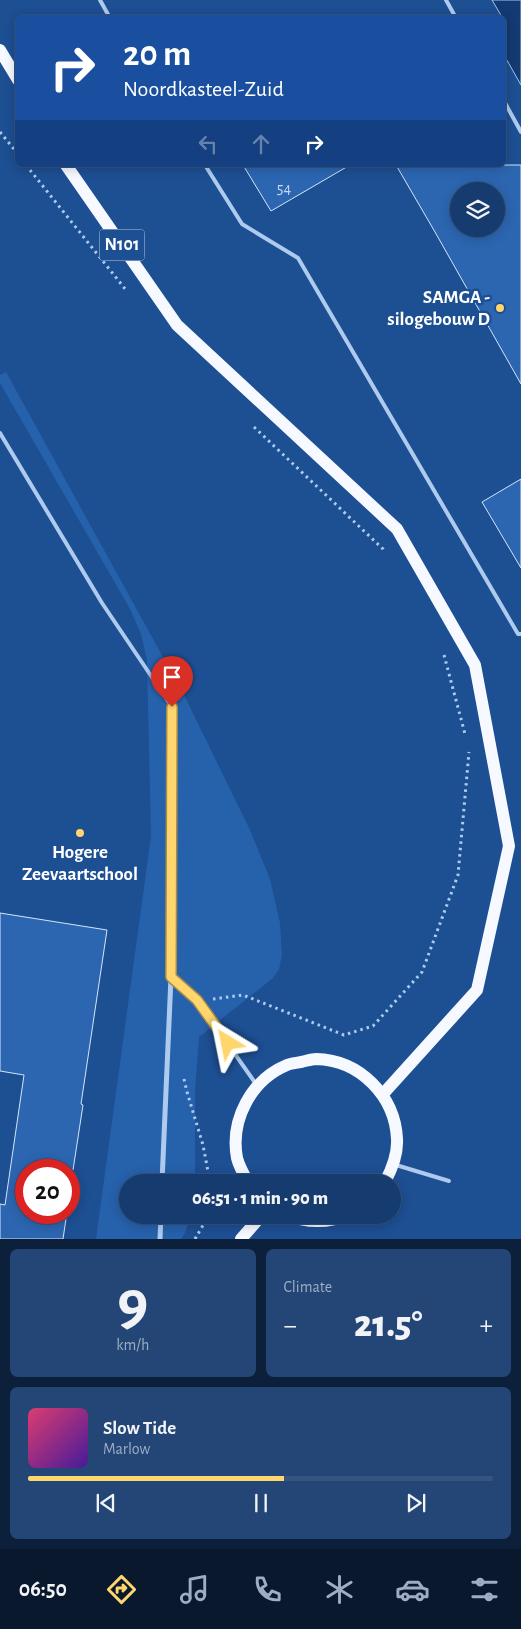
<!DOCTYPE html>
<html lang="en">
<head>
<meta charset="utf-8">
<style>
  body { margin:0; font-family:"Alegreya Sans",sans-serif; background:#234676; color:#f1f3f6; height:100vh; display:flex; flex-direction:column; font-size:19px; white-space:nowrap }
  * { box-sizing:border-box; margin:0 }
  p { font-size:16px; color:#9eadc2 }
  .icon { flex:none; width:28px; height:28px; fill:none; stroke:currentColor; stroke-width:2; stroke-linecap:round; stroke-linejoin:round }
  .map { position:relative; height:1239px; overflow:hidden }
  .details { display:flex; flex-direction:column; gap:10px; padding:10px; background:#0c203c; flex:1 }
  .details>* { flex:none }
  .guide { position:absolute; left:15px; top:15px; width:491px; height:152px; border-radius:8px; box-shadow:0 2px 12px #0003,0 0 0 1px #355581; background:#1a4fa0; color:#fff; overflow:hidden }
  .buttons { position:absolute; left:450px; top:182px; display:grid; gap:10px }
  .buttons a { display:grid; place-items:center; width:55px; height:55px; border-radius:50%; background:#163b6e; box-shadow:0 2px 12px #0003,0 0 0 1px #355581; font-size:25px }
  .speed { position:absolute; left:15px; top:1159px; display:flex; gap:10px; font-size:25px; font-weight:700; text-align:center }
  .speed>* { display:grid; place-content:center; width:65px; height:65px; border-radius:50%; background:#163b6e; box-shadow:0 2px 12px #0003,0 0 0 1px #355581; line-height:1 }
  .speed .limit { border:8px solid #d22; background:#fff; color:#111 }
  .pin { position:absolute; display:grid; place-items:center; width:42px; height:42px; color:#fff; margin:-51px -21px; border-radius:50% 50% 50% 0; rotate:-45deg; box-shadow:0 0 5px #0007 }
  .pin .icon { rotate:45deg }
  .me { position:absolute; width:55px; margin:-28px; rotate:325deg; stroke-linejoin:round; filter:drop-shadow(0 0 4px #0008) }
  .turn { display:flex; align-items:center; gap:18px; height:105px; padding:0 25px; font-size:22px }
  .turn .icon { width:65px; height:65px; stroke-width:2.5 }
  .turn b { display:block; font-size:35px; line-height:42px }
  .lanes { display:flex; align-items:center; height:48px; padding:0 25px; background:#0003; justify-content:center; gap:25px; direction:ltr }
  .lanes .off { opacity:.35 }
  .big { font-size:38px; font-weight:800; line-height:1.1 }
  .details .card { flex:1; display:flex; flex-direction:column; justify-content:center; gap:8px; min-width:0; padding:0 18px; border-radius:8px; background:#234676 }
  .details .dial { align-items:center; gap:0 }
  .dial b { font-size:65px; line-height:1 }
  .song { display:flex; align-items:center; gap:15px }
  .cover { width:60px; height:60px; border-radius:8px; background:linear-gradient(135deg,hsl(340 70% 55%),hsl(260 70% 35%)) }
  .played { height:5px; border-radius:2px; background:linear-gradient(90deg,#fed66d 55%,#355581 55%) }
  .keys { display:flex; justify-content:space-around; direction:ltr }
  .heat { display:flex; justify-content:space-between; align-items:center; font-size:28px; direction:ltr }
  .details .tiles { flex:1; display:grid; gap:10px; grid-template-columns:1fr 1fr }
  .card:last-child { grid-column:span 2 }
  .trip { position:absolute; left:119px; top:1174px; width:282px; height:50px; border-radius:25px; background:#163b6e; box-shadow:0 2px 12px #0003,0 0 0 1px #355581; font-weight:800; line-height:50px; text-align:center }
  .tabs { display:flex; height:80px; justify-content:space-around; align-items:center; background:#09182c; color:#9eadc2 }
  .tabs .icon { width:35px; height:35px }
  .tabs .active { color:#fed66d }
  .tabs b { font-size:22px; color:#f1f3f6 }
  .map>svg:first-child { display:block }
  .green { fill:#2661ac }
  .water { fill:#133a72; stroke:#a2c5f0 }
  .building { fill:#2c66b1; stroke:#d5e5fa; fill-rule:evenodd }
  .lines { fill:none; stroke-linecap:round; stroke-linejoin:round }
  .path { stroke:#aecbef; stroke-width:3; stroke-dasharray:2.5 4; stroke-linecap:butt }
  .service { stroke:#aecbef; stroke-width:4 }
  .minor { stroke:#aecbef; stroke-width:5 }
  .primary { stroke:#f6f9ff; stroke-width:12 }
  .route-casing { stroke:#a58b47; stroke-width:12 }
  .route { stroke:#fed66d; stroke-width:9 }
  .poi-dot { fill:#fed66d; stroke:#1d4f93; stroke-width:2 }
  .labels { text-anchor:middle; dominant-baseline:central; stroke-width:5; stroke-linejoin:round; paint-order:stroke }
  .number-label { font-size:16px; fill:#cad9ec }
  .shield { fill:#1d4f93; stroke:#bbcadf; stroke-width:1 }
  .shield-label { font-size:18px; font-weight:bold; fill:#fff }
  .poi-label { font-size:19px; font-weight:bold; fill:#fff; stroke:#1d4f93; text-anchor:end }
</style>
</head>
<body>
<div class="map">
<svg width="521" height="1239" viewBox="0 0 521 1239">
  <rect width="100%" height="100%" fill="#1d4f93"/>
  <path class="green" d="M 6,372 L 185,697 L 250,830 L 270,879 L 280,923 L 282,955 L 279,969 L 273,978 L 199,1037 L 195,1091 L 195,1182 L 128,1182 L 128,1215 L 191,1215 L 185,1233 L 181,1239 L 96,1239 L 151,836 L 147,660 L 141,634 L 130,609 L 0,383 L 0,375 Z"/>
  <path class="water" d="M 492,0 L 521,0 L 521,85 L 504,55 L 504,24 L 505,23 L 504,18 L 502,17 Z"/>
  <g class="building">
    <path d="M 243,165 L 350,165 L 271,211 Z"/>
    <path d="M 396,165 L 521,165 L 521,384 L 435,232 ZM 459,191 L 496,191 L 496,229 L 459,229 Z"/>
    <path d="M 521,479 L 521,568 L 482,502 Z"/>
    <path d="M 0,913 L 107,930 L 81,1104 L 83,1105 L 73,1170 L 26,1170 L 26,1212 L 67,1212 L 63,1239 L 0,1239 L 0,1204 L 5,1205 L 24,1075 L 0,1071 Z"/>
  </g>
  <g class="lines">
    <g class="path">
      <path d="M 0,132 L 18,154"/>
      <path d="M 26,165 L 126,290"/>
      <path d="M 254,427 L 383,549 L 385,553"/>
      <path d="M 444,655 L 465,734"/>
      <path d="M 213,999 L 243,995 L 344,1035 L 373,1026 L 422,972 L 458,875 L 469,752"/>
      <path d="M 184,1079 L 187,1092 L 203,1145 L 210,1182"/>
      <path d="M 195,1239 L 209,1215"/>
    </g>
    <g class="service">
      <path d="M 100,0 L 110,18"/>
      <path d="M 446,0 L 456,18"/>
      <path d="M 504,101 L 521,132"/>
      <path d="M 205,165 L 242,224 L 298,258 L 518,634 L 521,634"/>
      <path d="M 0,433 L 102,603 L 172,707"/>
      <path d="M 171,977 L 197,1000 L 256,1084"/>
      <path d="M 396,1165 L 449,1181"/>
    </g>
    <g class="minor">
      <path d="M 162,1182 L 171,977 L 172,707"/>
      <path d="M 160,1239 L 161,1215"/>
    </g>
    <g class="primary">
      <path d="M 0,50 L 18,80"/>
      <path d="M 66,165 L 177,325 L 397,529 L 475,665 L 509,846 L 477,990 L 383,1094"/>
      <path d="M 248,1182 C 244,1175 239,1166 237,1158 C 230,1120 251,1080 287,1065 C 291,1063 297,1063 301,1062 C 306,1061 312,1059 316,1059 C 360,1060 395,1096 397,1139 C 398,1155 392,1169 385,1182"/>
      <path d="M 288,1215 C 305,1223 330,1223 347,1215"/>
      <path d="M 241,1239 L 262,1215"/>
    </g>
  </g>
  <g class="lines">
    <g class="route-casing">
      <path id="route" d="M 172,707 L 171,977 L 197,1000 L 228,1043"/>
    </g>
    <use href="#route" class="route"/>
  </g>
  <g class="poi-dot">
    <circle cx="500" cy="308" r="5"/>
    <circle cx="80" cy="833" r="5"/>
  </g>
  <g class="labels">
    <g class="number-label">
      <text x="284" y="188">54</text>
    </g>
    <rect class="shield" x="99.5" y="229.5" width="45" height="31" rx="4"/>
    <g class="shield-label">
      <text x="122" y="245">N101</text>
    </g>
    <g class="poi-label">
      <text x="490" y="297">SAMGA -<tspan x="490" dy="22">silogebouw D</tspan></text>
      <text x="80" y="852" text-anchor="middle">Hogere<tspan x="80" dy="22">Zeevaartschool</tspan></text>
    </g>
  </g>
</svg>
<div class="buttons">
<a><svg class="icon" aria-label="layers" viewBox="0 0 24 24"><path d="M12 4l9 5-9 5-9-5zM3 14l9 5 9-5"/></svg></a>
</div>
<div class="speed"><div class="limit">20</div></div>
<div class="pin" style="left:172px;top:707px;background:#d93025"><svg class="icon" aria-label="arrive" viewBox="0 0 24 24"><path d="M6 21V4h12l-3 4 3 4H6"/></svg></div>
<svg class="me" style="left:228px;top:1043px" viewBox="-20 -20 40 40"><path d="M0-17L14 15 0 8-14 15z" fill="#fed66d" stroke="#fff" stroke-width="4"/></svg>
<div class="trip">06:51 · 1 min · 90 m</div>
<div class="guide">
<div class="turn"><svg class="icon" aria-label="right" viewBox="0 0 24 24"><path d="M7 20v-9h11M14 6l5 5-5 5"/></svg><div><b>20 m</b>Noordkasteel-Zuid</div></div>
<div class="lanes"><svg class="icon off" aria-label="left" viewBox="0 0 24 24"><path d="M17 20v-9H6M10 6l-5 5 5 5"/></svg><svg class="icon off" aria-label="ahead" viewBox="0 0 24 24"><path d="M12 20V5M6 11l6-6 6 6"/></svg><svg class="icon" aria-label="right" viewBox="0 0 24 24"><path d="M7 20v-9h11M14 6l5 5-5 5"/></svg></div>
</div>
</div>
<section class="details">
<div class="tiles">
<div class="card dial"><b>9</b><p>km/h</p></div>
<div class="card"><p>Climate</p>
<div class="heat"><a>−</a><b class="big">21.5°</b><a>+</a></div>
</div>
<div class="card">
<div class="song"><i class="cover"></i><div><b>Slow Tide</b><p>Marlow</p></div></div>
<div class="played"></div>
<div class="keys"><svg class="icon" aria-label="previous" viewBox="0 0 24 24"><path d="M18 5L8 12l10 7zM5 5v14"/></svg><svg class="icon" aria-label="pause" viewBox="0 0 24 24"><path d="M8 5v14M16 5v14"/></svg><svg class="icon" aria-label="next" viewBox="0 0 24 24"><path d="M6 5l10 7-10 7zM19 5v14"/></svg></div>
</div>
</div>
</section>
<nav class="tabs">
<b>06:50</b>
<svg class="icon active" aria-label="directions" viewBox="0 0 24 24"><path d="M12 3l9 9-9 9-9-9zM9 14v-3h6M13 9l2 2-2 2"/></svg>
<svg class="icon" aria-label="music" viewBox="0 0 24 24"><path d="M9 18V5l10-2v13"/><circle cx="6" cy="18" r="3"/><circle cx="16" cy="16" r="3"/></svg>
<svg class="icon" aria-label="phone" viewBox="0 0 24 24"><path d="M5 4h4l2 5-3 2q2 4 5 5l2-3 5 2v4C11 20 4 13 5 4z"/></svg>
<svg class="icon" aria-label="climate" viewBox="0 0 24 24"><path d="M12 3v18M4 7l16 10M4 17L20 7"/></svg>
<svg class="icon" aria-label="car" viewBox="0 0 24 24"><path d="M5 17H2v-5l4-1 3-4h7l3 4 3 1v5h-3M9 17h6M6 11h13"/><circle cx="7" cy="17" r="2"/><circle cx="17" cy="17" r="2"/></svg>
<svg class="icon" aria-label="filters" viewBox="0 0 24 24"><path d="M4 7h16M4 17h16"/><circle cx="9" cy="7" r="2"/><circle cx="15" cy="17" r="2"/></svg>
</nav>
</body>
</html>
